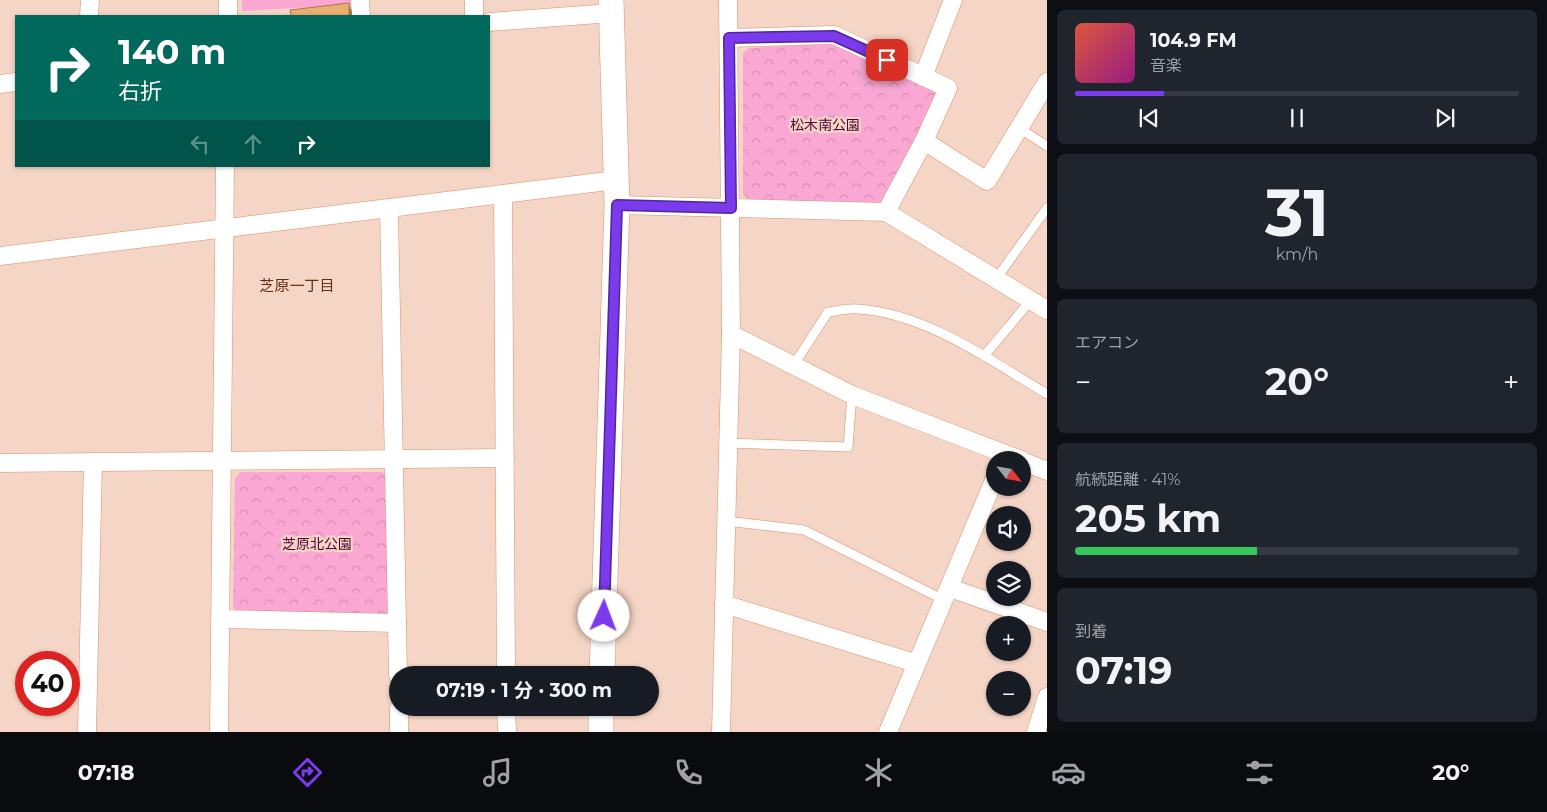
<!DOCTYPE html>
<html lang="ja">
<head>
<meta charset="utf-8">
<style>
  body { margin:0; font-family:Montserrat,"Noto Sans JP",sans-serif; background:#20242c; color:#f1f3f6; height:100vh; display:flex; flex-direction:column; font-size:19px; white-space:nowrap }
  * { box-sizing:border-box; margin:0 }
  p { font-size:16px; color:#9ea1a6 }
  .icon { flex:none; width:28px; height:28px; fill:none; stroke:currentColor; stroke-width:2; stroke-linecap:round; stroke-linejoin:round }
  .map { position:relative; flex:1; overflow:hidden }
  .side { display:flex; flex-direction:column; gap:10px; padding:10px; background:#0d0f14; width:500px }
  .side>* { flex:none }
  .hud { position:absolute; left:15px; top:15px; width:475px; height:152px; border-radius:0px; box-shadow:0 1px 4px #0004; background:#00695c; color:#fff; overflow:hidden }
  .needle { width:32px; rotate:121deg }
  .tools { position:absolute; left:986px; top:451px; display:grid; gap:10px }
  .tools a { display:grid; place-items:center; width:45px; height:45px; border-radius:50%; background:#171b24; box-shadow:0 1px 4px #0004; font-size:25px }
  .speed { position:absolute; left:15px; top:651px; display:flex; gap:10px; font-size:25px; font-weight:700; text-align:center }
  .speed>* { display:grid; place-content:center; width:65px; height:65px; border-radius:50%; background:#171b24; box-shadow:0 1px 4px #0004; line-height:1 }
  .speed .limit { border:8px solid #d22; background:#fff; color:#111 }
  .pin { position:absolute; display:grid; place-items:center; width:42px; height:42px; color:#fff; margin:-21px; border-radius:10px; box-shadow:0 2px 8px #0006 }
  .me { position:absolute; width:55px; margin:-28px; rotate:2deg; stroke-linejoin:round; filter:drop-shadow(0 0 4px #0008) }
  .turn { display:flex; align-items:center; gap:18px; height:105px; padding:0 20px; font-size:22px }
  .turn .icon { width:65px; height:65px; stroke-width:2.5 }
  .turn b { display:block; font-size:35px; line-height:42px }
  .lanes { display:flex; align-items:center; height:48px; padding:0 20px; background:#0003; justify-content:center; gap:25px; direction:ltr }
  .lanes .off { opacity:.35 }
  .big { font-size:38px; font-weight:700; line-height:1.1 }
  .side .card { flex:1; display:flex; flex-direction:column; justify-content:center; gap:8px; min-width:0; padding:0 18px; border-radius:8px; background:#20242c }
  .side .dial { align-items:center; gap:0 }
  .dial b { font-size:65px; line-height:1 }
  .song { display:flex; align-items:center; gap:15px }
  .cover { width:60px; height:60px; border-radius:8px; background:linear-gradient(135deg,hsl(10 70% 55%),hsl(310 70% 35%)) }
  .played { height:5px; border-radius:2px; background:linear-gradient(90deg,#7c3aed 20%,#363941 20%) }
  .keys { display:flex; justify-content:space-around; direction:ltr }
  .heat { display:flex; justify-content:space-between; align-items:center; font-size:28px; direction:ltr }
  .charge { height:8px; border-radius:4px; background:linear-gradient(90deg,#34c759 41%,#363941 0) }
  .trip { position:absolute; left:389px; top:666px; width:270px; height:50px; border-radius:25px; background:#171b24; box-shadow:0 1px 4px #0004; font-weight:700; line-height:50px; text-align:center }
  .menu { display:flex; height:80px; justify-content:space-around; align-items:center; background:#090b0e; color:#9ea1a6 }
  .menu .icon { width:35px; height:35px }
  .menu .on { color:#7c3aed }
  .menu b { font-size:22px; color:#f1f3f6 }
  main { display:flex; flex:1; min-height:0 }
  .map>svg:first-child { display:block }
  .green { fill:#faa7d3 }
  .park { fill:url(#park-crowns) }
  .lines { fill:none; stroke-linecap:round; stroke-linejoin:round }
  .lane-casing { stroke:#db906b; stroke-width:10 }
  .street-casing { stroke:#db906b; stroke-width:19 }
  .secondary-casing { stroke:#db906b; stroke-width:26 }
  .lane { stroke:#fff; stroke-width:9 }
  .street { stroke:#fff; stroke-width:18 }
  .secondary { stroke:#fff; stroke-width:25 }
  .shaded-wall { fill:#a47a4e }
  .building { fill:#eaaf70; stroke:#a47a4e }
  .route-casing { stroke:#51269a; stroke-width:12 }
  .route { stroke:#7c3aed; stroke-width:9 }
  .labels { text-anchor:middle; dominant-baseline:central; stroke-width:4.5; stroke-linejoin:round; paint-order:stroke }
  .park-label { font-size:14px; fill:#500236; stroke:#f5d5c5 }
  .neighbourhood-label { font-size:15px; fill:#622e12; stroke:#f5d5c5 }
</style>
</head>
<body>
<main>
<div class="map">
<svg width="1047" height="732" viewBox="0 0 1047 732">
  <defs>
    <pattern id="park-crowns" width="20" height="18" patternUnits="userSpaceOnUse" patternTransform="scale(1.25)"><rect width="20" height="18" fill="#faa7d3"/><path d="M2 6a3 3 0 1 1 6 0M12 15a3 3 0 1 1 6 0" fill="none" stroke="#d68fb3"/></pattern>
  </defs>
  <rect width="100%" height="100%" fill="#f5d5c5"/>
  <path class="green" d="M 242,0 L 351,0 L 351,5 L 242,11 Z"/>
  <g class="park">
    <path d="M 838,43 L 933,88 L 939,98 L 886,202 L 879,205 L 752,203 L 743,194 L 743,53 L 749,48 Z"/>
    <path d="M 240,472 L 382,472 L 390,478 L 388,612 L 381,617 L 238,613 L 233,607 L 235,479 Z"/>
  </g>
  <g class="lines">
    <g class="lane-casing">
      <g id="lane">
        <path d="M 1019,128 L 1047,146"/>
        <path d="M 996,279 L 1047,208"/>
        <path d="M 984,356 L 1031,300"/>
        <path d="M 793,366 L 828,312 C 837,311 848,308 858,309 C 925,313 990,360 1047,394"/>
        <path d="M 728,443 L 848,447 L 852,395"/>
        <path d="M 726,521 L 804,530 L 944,600"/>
      </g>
    </g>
    <g class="street-casing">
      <g id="street">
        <path d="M 360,0 L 361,16"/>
        <path d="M 474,0 L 474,16"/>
        <path d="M 89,16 L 90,0"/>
        <path d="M 228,16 L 228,0"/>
        <path d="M 489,22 L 612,13"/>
        <path d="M 729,38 L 834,35 L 948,88 L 924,141 L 886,212"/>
        <path d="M 923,77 L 953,0"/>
        <path d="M 0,84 L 16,82"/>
        <path d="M 924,141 L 987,181 L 1047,82"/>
        <path d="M 503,194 L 506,675"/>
        <path d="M 617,205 L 886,212 L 1047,310"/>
        <path d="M 389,208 L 398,675"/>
        <path d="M 0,256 L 616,180"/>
        <path d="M 731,334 L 852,395 L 1021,460"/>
        <path d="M 1022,461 L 1047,471"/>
        <path d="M 0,463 L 505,458"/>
        <path d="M 950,588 L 1047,622"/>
        <path d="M 724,604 L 915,663"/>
        <path d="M 221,619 L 397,623"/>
        <path d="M 399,708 L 399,732"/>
        <path d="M 506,708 L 507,732"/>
        <path d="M 87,732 L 93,462"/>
        <path d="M 219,732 L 225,166"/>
        <path d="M 721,732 L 731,334 L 728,0"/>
        <path d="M 888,732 L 995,478"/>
        <path d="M 1036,732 L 1047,697"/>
      </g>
    </g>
    <g class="secondary-casing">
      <g id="secondary">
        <path d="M 602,675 L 617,205 L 611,0"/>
        <path d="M 601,732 L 601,708"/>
      </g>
    </g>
    <use href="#lane" class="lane"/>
    <use href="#street" class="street"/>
    <use href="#secondary" class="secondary"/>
  </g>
  <path class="shaded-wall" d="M 349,3 L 352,12 L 352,16 L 348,16 Z"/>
  <path class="building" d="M 349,3 L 349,14 L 348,16 L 291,16 L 290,10 Z"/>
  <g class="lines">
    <g class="route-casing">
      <path id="route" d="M 604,616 L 617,205 L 731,208 L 729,38 L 834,36 L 887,60"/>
    </g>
    <use href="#route" class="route"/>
  </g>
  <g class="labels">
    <g class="park-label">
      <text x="825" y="125">松木南公園</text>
      <text x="317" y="544">芝原北公園</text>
    </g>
    <g class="neighbourhood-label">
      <text x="297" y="285">芝原一丁目</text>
    </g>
  </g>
</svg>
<div class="tools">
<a><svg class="needle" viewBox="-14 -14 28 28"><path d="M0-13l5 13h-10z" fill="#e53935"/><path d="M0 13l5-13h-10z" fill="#9ea1a6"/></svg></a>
<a><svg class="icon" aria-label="sound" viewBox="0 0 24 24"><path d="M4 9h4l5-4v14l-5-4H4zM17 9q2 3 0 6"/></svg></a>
<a><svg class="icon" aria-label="layers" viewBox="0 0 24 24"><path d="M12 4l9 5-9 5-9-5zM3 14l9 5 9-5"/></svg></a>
<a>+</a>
<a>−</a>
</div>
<div class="speed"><div class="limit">40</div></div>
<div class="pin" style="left:887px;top:60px;background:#d93025"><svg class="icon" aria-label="arrive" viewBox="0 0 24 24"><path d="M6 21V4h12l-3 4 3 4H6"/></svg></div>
<svg class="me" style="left:604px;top:616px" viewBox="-20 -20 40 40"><circle r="19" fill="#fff"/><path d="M0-13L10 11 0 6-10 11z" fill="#7c3aed"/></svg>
<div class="trip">07:19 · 1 分 · 300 m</div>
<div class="hud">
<div class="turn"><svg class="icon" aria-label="right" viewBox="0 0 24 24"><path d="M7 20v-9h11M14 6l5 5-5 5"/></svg><div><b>140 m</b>右折</div></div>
<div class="lanes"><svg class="icon off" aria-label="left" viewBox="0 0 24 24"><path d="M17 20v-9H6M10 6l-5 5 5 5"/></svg><svg class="icon off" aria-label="ahead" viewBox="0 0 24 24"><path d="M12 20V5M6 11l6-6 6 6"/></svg><svg class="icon" aria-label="right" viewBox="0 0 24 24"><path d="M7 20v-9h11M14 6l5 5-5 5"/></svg></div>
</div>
</div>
<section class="side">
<div class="card">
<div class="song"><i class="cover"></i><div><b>104.9 FM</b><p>音楽</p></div></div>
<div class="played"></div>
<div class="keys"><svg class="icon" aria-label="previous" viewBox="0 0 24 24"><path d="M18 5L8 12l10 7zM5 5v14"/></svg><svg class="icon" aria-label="pause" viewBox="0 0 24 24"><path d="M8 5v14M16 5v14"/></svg><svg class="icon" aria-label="next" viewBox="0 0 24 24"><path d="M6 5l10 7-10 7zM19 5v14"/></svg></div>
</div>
<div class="card dial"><b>31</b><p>km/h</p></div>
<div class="card"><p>エアコン</p>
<div class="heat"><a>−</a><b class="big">20°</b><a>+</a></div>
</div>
<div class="card"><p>航続距離 · 41%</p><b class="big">205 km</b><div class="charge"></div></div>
<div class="card"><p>到着</p><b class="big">07:19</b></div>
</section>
</main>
<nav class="menu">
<b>07:18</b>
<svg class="icon on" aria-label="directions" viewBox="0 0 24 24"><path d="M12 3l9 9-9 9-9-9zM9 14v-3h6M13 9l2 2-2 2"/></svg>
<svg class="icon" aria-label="music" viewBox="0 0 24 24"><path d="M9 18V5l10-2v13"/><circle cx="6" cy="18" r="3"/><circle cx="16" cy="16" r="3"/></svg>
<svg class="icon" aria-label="phone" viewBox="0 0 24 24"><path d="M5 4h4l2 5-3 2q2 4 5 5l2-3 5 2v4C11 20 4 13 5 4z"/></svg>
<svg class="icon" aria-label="climate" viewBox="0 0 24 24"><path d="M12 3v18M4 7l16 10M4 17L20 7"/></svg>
<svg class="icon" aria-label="car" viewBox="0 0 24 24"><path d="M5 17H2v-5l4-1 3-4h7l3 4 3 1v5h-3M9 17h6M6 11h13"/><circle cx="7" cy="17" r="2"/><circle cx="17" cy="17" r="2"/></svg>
<svg class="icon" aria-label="filters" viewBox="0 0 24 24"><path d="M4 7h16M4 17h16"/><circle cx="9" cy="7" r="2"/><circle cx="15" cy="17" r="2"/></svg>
<b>20°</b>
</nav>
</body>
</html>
